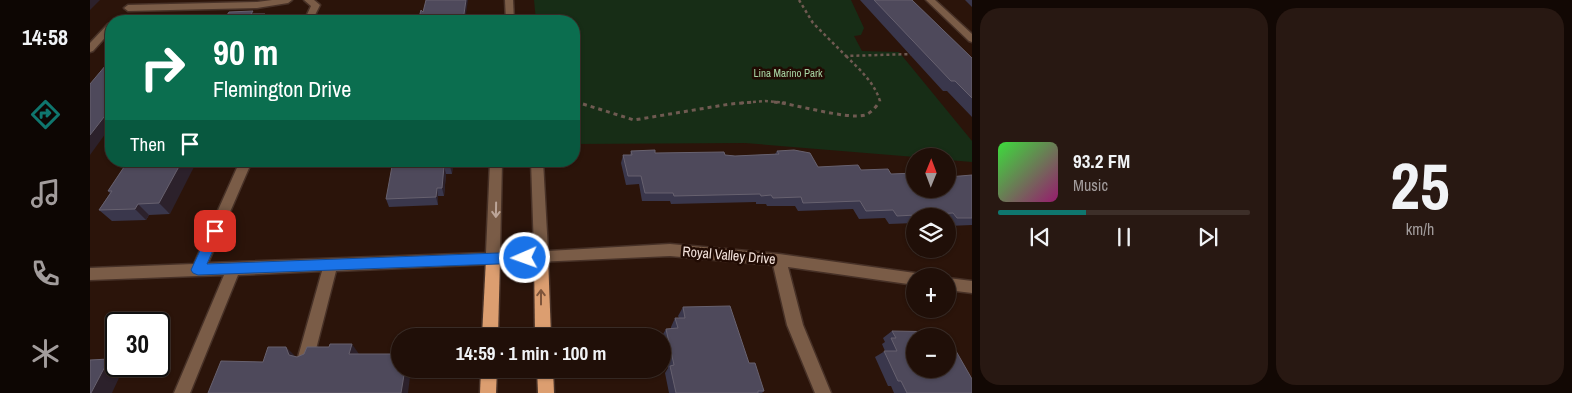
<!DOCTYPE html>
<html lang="en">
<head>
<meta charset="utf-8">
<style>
  body { margin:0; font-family:"Archivo Narrow",sans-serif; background:#281812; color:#f1f3f6; height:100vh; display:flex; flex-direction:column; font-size:19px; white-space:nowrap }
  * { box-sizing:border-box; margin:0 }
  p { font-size:16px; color:#a29c9c }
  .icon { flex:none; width:28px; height:28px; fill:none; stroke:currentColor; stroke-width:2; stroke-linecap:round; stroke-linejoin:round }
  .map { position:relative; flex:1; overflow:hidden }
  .sheet { display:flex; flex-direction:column; gap:8px; padding:8px; background:#120804; width:600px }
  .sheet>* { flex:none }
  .hud { position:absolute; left:15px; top:15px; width:475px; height:152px; border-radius:20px; box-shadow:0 1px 4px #0004,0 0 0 1px #3d2f29; background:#0b6e4f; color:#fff; overflow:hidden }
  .needle { width:32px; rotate:1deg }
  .tools { position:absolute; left:816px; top:148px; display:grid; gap:10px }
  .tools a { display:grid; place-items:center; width:50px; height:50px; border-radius:50%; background:#200f08; box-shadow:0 1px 4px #0004,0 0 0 1px #3d2f29; font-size:25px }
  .speed { position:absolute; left:15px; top:312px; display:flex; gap:10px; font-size:25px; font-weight:700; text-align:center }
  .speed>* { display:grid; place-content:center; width:65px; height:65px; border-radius:50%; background:#200f08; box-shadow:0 1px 4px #0004,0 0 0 1px #3d2f29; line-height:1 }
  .speed .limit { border:2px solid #111; border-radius:8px; background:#fff; color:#111 }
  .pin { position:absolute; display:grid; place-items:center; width:42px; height:42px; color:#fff; margin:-21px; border-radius:10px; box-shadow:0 2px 8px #0006 }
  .me { position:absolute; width:55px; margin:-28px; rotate:268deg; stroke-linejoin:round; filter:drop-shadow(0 0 4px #0008) }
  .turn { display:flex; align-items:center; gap:18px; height:105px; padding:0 25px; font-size:22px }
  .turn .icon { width:65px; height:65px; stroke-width:2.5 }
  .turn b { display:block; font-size:35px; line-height:42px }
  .then { display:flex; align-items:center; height:48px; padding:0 25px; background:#0003; gap:10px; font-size:19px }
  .sheet .tile { flex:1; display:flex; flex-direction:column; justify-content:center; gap:8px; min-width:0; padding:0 18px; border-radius:20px; background:#281812 }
  .sheet .dial { align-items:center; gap:0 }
  .dial b { font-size:65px; line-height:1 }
  .song { display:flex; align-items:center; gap:15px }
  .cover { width:60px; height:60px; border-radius:8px; background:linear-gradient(135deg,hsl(120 70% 55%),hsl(320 70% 35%)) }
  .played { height:5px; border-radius:2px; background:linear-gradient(90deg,#0f766e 35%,#3d2f29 35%) }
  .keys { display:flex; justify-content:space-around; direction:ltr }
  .sheet .tiles { flex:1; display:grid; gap:8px; grid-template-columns:repeat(2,1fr) }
  .trip { position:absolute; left:301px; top:328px; width:280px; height:50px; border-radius:25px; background:#200f08; box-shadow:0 1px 4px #0004,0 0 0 1px #3d2f29; font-weight:800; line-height:50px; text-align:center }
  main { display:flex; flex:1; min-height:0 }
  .menu { display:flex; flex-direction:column; width:90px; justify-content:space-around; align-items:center; background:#0d0603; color:#a29c9c }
  .menu .icon { width:35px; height:35px }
  .menu .current { color:#0f766e }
  .menu b { font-size:22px; color:#f1f3f6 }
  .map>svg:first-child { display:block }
  .green { fill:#172d16 }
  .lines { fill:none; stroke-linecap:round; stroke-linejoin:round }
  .minor-casing { stroke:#473127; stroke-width:3 }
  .major-casing { stroke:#473127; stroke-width:3 }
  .path-far1 { stroke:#6f5a51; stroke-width:2.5; stroke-dasharray:3 3; stroke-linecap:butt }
  .path { stroke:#6f5a51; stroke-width:3; stroke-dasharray:4 4; stroke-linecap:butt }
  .minor { fill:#7a5c47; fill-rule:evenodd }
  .major { fill:#dc9e70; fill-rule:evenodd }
  .wall { fill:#3a374c }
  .shaded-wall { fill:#2c212b }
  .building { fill:#4e495b; stroke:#67616f }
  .oneway { stroke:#bca598 }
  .oneway2 { stroke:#7e543a }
  .route { fill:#1a73e8; stroke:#114b97 }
  .labels { text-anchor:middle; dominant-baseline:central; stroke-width:5; stroke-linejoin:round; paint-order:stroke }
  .far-park-label { font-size:11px; fill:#a7d4a3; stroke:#210b03 }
  .street-label { font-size:14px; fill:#f2e1da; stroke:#210b03 }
</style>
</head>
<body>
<main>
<nav class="menu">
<b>14:58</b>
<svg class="icon current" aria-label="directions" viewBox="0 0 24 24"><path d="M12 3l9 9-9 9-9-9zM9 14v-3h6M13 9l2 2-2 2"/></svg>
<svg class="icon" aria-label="music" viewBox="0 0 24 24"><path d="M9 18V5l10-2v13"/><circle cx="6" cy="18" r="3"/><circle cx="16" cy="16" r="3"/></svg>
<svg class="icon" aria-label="phone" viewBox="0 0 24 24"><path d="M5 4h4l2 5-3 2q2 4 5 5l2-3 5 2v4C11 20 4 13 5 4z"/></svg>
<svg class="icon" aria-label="climate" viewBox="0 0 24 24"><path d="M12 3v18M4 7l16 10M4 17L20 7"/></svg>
</nav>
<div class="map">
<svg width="882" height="393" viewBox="0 0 882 393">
  <rect width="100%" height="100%" fill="#2b140a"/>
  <path class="green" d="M 444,0 L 761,0 L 774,28 L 771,35 L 764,36 L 772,51 L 809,52 L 882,141 L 882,162 L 858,160 L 858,156 L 825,157 L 655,143 L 484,144 L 484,21 L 446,21 Z"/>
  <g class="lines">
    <g class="minor-casing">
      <g id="minor">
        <path d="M 182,0 L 202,0 L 198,3 L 167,8 L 38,11 L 34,8 L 38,5 L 167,2 Z"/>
        <path d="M 214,0 L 224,0 L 230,5 L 222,21 L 214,21 L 221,6 Z"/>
        <path d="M 415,0 L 423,0 L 424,21 L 416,21 Z"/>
        <path d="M 836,0 L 845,0 L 882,34 L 882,42 L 879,41 Z"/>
        <path d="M 21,23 L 21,31 L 3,51 L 0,52 L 0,43 L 18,24 Z"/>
        <path d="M 150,161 L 162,161 L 118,263 L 396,253 L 400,161 L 412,161 L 410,253 L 444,251 L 441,161 L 453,161 L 458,251 L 580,244 L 689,254 L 825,273 L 831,276 L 825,276 L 825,285 L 698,267 L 713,325 L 741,393 L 725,393 L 697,325 L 683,265 L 580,256 L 246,271 L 224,357 L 222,363 L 216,365 L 210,363 L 208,357 L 232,271 L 148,275 L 100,393 L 84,393 L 134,275 L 0,280 L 0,268 L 104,264 Z"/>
        <path d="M 858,278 L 882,281 L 882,293 L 858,290 Z"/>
      </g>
    </g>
    <g class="major-casing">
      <g id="major">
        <path d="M 451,251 L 456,253 L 458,257 L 461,336 L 445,336 L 444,257 L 446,253 Z"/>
        <path d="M 403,253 L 408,255 L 410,259 L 408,336 L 392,336 L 396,259 L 398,255 Z"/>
        <path d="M 391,369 L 407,369 L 406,393 L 390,393 Z"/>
        <path d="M 447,369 L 463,369 L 464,393 L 448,393 Z"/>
      </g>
    </g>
    <g class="path-far1">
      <path d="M 709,0 L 723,23 L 756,56 L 822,54"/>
      <path d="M 756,56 C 770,70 784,82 790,101 L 789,103"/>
      <path d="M 651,103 L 675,101 L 698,103"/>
    </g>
    <g class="path">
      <path d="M 684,102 C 705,104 758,120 775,115 C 781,113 786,107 789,102"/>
      <path d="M 493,104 L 544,120 L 640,104 L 665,102"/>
    </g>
    <use href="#minor" class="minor"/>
    <use href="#major" class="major"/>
  </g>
  <g class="wall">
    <path d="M 770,0 L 822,0 L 882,58 L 882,117 L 857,91 L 853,91 Z"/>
    <path d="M 875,0 L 882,0 L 882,7 Z"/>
    <path d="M 541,151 L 565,153 L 635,155 L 645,156 L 685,154 L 687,151 L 728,167 L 801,174 L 825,189 L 882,175 L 882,225 L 858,226 L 858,216 L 825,216 L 825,223 L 799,224 L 795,218 L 769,219 L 763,209 L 708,211 L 705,206 L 677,206 L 676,204 L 666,204 L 666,202 L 581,204 L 580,201 L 552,201 L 549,184 L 536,185 L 531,163 L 533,155 L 540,155 Z"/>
    <path d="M 38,161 L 80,214 L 59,215 L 56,220 L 22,221 L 9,210 L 20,193 L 18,191 Z"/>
    <path d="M 363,161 L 362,174 L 356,174 L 354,196 L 348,196 L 348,205 L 299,207 L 296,199 Z"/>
    <path d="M 593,307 L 659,363 L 674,391 L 672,393 L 579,393 L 575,373 L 578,368 L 572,336 L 576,329 L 581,329 L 581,327 L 585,318 L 589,318 L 588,316 Z"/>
    <path d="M 802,331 L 882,393 L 804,393 L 801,386 L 798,386 L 785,357 L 795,351 L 792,344 L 795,342 L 793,338 Z"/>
  </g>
  <g class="shaded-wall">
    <path d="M 0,0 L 10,0 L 0,10 Z"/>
    <path d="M 376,0 L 378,0 L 375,21 L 373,21 Z"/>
    <path d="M 175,14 L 179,21 L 171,21 Z"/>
    <path d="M 92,16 L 95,21 L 88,21 Z"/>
    <path d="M 21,108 L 21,126 L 0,155 L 0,135 Z"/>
    <path d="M 92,161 L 107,161 L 80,214 L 69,203 Z"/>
    <path d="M 361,161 L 363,161 L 362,174 L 360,166 Z"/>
    <path d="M 354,166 L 356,174 L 354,196 L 352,188 Z"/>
    <path d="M 347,188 L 348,196 L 348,205 L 346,197 Z"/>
    <path d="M 48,204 L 59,215 L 56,220 L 45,209 Z"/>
    <path d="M 262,344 L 269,354 L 259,354 Z"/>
    <path d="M 196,347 L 206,357 L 199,355 Z"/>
    <path d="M 19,359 L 26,363 L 26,366 L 32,366 L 34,367 L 22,393 L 1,393 Z"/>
    <path d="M 315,369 L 321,369 L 318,393 L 311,393 Z"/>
  </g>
  <g class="building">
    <path d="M 336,0 L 376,0 L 373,21 L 328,21 L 331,10 L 333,12 Z"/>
    <path d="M 784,0 L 822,0 L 882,58 L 882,98 L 865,81 L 861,81 Z"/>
    <path d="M 163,11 L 161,14 L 175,14 L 171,21 L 133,21 L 139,12 Z"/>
    <path d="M 67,16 L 92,16 L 88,21 L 53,21 L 63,21 Z"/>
    <path d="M 21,59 L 21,108 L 0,135 L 0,84 Z"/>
    <path d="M 565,150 L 565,153 L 634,152 L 635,155 L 645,156 L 689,154 L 687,151 L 704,150 L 720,153 L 728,167 L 768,165 L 771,170 L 798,169 L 801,174 L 825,173 L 825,189 L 858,189 L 858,177 L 882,175 L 882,218 L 867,218 L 863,213 L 807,216 L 803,210 L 776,211 L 770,201 L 713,203 L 711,197 L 683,198 L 681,195 L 671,196 L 670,194 L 584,196 L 583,193 L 555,193 L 551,176 L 538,176 L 533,155 L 542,155 L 541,151 Z"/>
    <path d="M 38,161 L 92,161 L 69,203 L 48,204 L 45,209 L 9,210 L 22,191 L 18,191 Z"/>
    <path d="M 303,161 L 361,161 L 360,166 L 354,166 L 352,188 L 347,188 L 346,197 L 296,199 Z"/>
    <path d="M 640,306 L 659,363 L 665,363 L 674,391 L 668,391 L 668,393 L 586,393 L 580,366 L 584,365 L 576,329 L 588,328 L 585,318 L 595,318 L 593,307 Z"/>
    <path d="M 802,331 L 855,332 L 857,336 L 825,336 L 825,369 L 858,369 L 858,337 L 882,379 L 882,393 L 817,393 L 811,381 L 808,381 L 794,351 L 807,351 L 801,338 L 806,338 Z"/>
    <path d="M 240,344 L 262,344 L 259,354 L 310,354 L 310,369 L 315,369 L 311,393 L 118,393 L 131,361 L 173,362 L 178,347 L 196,347 L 199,355 L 207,357 L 214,354 L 217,347 L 239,347 Z"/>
    <path d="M 19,359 L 1,393 L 0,393 L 0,360 Z"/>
  </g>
  <defs><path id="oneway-shaft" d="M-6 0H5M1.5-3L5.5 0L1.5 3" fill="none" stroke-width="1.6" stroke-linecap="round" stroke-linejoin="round" transform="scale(1.25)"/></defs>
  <use class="oneway" href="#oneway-shaft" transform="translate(406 210) rotate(91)"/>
  <use class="oneway2" href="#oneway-shaft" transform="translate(451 297) rotate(-90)"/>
  <path class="route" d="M 125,226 L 130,227 L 131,231 L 117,264 L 435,252 L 440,254 L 442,258 L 440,261 L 435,263 L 108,275 L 103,273 L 101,270 L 119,231 L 121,227 Z"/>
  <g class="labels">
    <g class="far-park-label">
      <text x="698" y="73">Lina Marino Park</text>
    </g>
    <g class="street-label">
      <text transform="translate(639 255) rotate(5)">Royal Valley Drive</text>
    </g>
  </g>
</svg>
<div class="tools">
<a><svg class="needle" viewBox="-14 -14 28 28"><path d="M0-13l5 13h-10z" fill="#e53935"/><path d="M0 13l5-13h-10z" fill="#a29c9c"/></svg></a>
<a><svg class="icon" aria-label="layers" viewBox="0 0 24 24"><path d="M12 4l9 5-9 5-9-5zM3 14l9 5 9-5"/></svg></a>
<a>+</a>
<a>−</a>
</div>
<div class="speed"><div class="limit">30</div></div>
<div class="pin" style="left:125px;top:231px;background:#d93025"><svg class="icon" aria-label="arrive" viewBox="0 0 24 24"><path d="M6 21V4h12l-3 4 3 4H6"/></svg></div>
<svg class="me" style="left:435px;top:258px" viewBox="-20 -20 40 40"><circle r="17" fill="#1a73e8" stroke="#fff" stroke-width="3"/><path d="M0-11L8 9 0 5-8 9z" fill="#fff"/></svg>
<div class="trip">14:59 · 1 min · 100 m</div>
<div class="hud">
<div class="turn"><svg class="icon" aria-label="right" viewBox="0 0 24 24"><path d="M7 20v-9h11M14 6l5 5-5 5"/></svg><div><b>90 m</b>Flemington Drive</div></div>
<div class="then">Then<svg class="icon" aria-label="arrive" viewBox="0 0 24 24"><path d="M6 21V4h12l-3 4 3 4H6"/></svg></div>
</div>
</div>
<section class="sheet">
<div class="tiles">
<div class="tile">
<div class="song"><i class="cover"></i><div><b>93.2 FM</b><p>Music</p></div></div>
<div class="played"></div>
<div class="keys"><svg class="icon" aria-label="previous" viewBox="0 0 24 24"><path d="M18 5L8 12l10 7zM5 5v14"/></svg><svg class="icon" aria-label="pause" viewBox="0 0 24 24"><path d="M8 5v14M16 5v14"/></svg><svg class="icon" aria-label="next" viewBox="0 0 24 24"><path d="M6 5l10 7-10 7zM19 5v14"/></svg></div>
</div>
<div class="tile dial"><b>25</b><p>km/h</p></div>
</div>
</section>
</main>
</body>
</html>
